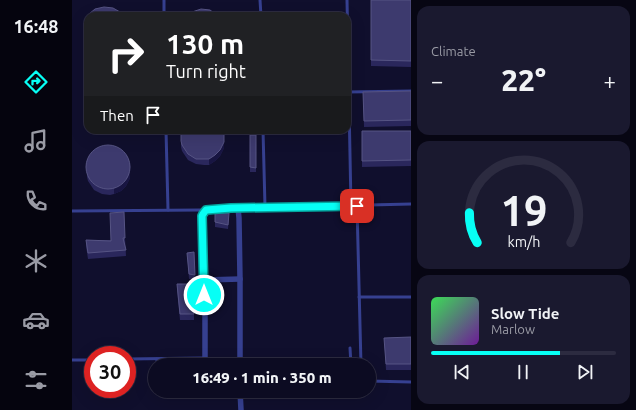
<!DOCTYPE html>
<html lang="en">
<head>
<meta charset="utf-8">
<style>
  body { margin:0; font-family:Ubuntu,sans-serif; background:#1a192f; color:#f1f3f6; height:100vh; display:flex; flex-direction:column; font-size:15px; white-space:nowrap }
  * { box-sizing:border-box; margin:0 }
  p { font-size:13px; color:#9a9ba5 }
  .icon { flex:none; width:22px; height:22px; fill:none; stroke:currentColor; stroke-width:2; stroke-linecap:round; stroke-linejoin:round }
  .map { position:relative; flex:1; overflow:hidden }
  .panel { display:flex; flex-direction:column; gap:6px; padding:6px; background:#070613; width:225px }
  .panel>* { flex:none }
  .banner { position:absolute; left:12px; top:12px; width:267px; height:122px; border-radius:12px; box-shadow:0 4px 16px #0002,0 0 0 1px #2c2b40; background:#202124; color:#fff; overflow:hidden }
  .speed { position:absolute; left:12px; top:346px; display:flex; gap:8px; font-size:20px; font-weight:700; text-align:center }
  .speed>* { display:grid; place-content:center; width:52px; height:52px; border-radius:50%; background:#0c0b22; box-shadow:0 4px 16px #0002,0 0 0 1px #2c2b40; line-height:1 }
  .speed .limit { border:6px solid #d22; background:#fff; color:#111 }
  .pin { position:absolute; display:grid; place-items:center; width:34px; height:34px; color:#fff; margin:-17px; border-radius:8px; box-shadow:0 2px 6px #0006 }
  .me { position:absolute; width:44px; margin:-22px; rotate:0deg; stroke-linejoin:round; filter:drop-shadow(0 0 3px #0008) }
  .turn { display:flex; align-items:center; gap:14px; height:84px; padding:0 16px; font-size:18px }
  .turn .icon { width:52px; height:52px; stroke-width:2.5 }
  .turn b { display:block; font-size:28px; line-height:34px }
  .then { display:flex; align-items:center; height:38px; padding:0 16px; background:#0003; gap:8px; font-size:15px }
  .big { font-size:30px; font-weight:800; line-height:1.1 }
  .panel .tile { flex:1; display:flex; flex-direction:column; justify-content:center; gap:6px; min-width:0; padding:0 14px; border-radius:12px; background:#1a192f }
  .panel .dial { align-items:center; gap:0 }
  .dial svg { height:104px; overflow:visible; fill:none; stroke:#2c2b40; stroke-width:7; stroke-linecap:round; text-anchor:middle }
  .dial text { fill:#f1f3f6; stroke:none }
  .song { display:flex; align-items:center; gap:12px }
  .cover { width:48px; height:48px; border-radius:6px; background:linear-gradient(135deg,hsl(130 70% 55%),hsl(280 70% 35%)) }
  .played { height:4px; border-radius:2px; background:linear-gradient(90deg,#07fff5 70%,#2c2b40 70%) }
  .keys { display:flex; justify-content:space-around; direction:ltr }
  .heat { display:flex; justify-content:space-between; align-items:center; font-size:22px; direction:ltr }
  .trip { position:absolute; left:76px; top:358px; width:228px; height:40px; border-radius:20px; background:#0c0b22; box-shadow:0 4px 16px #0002,0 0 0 1px #2c2b40; font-weight:800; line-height:40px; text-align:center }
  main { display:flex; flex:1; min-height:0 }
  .dock { display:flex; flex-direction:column; width:72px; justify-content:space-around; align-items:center; background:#05040e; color:#9a9ba5 }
  .dock .icon { width:28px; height:28px }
  .dock .selected { color:#07fff5 }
  .dock b { font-size:18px; color:#f1f3f6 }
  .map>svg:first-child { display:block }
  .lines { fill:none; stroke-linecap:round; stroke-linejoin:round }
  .service { stroke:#364090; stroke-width:3 }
  .minor { stroke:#364090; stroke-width:5.5 }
  .wall { fill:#2a275c }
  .shaded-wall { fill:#181542 }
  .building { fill:#3d3a6e; stroke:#565484 }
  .route-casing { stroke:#05a69f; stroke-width:10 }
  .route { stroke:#07fff5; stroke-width:7 }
</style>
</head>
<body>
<main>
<nav class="dock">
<b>16:48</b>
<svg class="icon selected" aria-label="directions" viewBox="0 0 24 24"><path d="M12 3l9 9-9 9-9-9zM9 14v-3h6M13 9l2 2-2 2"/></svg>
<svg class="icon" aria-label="music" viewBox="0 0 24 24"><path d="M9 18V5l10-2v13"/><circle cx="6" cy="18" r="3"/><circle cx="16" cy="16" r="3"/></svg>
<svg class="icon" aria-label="phone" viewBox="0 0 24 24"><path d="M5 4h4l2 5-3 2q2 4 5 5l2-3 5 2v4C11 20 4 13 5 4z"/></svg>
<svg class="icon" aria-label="climate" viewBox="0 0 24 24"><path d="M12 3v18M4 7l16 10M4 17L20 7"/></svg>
<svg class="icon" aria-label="car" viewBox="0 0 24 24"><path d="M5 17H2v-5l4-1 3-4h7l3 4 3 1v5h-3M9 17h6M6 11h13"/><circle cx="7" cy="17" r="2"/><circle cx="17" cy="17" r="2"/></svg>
<svg class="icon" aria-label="filters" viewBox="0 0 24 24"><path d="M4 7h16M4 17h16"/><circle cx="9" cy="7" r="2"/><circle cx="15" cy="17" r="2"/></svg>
</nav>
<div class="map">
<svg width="339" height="410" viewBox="0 0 339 410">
  <rect width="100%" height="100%" fill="#100f2d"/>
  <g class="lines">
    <g class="service">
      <path d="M 92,0 L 92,16"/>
      <path d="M 188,0 L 189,16"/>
      <path d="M 275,0 L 279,206"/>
      <path d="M 276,92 L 339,91"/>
      <path d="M 94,130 L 96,210"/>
      <path d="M 191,130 L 193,207"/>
      <path d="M 285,206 L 289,365"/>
      <path d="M 166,208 L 339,204"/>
      <path d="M 0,211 L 129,210"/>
      <path d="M 287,297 L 339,297"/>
      <path d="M 278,348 L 279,365"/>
      <path d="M 55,359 L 132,358"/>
      <path d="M 85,359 L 85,365"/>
      <path d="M 0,360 L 21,360"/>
      <path d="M 297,381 L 339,382"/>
      <path d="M 86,391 L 86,393 L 136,392"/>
    </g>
    <g class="minor">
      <path d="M 133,280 L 168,279"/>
      <path d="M 133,365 L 133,280 L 131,214 L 134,211 L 166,208 L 167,218 L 168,279 L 168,365"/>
      <path d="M 136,391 L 144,393 L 168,393"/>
      <path d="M 168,391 L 169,410"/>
    </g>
  </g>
  <g class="wall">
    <path d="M 299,0 L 339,0 L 339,67 L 299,66 Z"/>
    <path d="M 16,16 L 16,46 L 13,42 L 12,38 L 12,24 Z"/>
    <path d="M 16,85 L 16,113 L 14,110 L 13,106 L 13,100 Z"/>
    <path d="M 339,91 L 339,126 L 292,127 L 291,92 Z"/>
    <path d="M 290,131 L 339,131 L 339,166 L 290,167 Z"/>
    <path d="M 109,133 L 152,148 L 148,156 L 143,161 L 137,165 L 132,165 L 124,164 L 116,160 L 110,151 L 109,147 Z"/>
    <rect x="178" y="135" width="6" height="37"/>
    <path d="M 15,163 L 58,178 L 54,186 L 49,191 L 42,194 L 38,195 L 30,194 L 22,190 L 16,181 L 15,177 Z"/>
    <path d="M 143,212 L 157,217 L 156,229 L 143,227 Z"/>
    <path d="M 53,238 L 54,256 L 16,259 L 14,246 L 14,240 L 39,240 Z"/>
    <path d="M 122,252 L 123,279 L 117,279 L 115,253 Z"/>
    <path d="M 105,284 L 122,284 L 122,320 L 108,320 L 105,290 Z"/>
    <path d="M 339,337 L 339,370 L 314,370 L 312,338 Z"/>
  </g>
  <g class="shaded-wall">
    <path d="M 152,142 L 152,148 L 148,156 L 143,161 L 137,165 L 137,159 Z"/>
    <path d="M 58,172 L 58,178 L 54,186 L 49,191 L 42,194 L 42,189 Z"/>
  </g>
  <g class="building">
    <path d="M 299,0 L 339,0 L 339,61 L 299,60 Z"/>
    <path d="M 32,7 L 41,8 L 48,12 L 51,16 L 16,16 L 16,41 L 13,36 L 12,32 L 12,24 L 17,14 L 23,9 Z"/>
    <path d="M 129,9 L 138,10 L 146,16 L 115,16 L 120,12 Z"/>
    <path d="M 16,85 L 16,107 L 14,104 L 13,100 L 13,92 Z"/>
    <path d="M 339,91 L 339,120 L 292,121 L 291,92 Z"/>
    <path d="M 110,130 L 151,130 L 152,133 L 152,142 L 148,150 L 143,155 L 137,159 L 124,159 L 116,154 L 110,145 L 109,141 L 109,133 Z"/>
    <path d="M 290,131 L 339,131 L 339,160 L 290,161 Z"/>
    <path d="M 178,135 L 184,135 L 184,168 L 178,167 Z"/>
    <circle cx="36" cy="167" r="22"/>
    <path d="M 52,212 L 53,238 L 51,238 L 54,250 L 16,253 L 14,240 L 39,241 L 38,213 Z"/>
    <path d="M 143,212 L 157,213 L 156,225 L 143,222 Z"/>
    <path d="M 122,252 L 123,275 L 117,274 L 115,253 Z"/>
    <path d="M 105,284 L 122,284 L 122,314 L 108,314 Z"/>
    <path d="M 339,337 L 339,364 L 314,364 L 312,338 Z"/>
  </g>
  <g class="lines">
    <g class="route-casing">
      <path id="route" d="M 132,295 L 130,216 L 131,214 L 134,210 L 159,208 L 285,206"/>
    </g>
    <use href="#route" class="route"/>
  </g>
</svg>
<div class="speed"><div class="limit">30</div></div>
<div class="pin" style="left:285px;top:206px;background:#d93025"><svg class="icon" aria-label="arrive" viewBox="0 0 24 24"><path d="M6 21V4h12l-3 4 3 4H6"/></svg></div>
<svg class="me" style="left:132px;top:295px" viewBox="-20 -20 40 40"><circle r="17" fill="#07fff5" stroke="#fff" stroke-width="3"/><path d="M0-11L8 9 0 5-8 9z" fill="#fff"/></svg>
<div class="trip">16:49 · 1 min · 350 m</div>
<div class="banner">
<div class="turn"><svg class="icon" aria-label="right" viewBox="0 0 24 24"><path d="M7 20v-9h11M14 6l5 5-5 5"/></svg><div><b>130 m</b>Turn right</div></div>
<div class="then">Then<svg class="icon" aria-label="arrive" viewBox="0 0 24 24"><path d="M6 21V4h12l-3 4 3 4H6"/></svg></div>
</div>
</div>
<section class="panel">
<div class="tile"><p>Climate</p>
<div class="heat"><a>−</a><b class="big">22°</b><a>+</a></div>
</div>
<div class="tile dial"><svg viewBox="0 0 100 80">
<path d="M14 69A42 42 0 1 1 86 69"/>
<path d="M14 69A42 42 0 0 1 8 46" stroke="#07fff5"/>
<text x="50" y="56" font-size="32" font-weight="700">19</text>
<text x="50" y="72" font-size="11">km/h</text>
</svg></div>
<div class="tile">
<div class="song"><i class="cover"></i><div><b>Slow Tide</b><p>Marlow</p></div></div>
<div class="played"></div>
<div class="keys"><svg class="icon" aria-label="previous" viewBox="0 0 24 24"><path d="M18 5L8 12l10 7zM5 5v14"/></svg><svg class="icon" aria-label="pause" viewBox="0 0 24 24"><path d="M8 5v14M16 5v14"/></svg><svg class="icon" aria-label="next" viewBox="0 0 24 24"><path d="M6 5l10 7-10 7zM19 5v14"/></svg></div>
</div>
</section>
</main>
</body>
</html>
